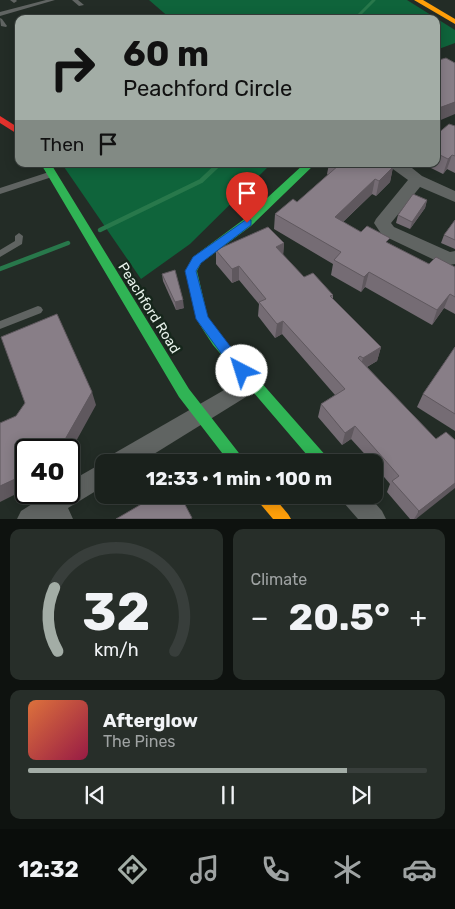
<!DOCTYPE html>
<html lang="en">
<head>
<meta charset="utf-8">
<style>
  body { margin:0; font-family:Rubik,sans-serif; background:#272e29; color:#f1f3f6; height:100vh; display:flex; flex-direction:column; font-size:19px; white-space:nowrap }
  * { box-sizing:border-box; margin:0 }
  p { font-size:16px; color:#9fa3a3 }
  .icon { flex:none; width:28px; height:28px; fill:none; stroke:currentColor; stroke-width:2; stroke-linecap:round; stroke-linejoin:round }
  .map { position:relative; height:519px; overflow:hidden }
  .sheet { display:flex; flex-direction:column; gap:10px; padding:10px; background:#0e120f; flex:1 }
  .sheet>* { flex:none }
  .banner { position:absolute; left:15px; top:15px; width:425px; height:152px; border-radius:10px; box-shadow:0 2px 12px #0003,0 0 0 1px #383e3b; background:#a3ada6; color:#111; overflow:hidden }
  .speed { position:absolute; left:15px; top:439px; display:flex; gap:10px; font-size:25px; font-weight:700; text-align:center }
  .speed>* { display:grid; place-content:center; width:65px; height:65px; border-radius:50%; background:#1a211c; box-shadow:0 2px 12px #0003,0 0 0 1px #383e3b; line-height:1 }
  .speed .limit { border:2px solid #111; border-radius:8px; background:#fff; color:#111 }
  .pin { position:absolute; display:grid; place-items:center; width:42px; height:42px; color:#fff; margin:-51px -21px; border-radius:50% 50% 50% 0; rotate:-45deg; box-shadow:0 0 5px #0007 }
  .pin .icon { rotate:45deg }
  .me { position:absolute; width:55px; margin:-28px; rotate:320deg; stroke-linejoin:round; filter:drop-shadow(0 0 4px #0008) }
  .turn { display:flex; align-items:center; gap:18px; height:105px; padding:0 25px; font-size:22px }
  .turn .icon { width:65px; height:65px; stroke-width:2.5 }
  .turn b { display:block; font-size:35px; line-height:42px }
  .then { display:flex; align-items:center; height:48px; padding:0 25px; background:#0003; gap:10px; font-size:19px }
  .big { font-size:38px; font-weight:700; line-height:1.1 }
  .sheet .tile { flex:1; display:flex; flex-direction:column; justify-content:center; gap:8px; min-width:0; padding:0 18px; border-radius:10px; background:#272e29 }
  .sheet .dial { align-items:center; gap:0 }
  .dial svg { height:130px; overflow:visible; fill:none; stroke:#383e3b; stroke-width:7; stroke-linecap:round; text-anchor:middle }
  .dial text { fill:#f1f3f6; stroke:none }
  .song { display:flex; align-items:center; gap:15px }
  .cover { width:60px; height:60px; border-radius:8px; background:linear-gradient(135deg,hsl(20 70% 55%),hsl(340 70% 35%)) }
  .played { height:5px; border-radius:2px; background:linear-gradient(90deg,#a3ada6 80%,#383e3b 80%) }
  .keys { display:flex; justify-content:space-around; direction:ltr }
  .heat { display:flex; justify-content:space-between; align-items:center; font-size:28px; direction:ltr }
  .sheet .tiles { flex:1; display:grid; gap:10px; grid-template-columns:1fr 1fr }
  .tile:last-child { grid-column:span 2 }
  .trip { position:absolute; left:95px; top:454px; width:288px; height:50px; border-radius:10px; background:#1a211c; box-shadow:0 2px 12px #0003,0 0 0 1px #383e3b; font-weight:700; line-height:50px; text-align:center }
  .tab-bar { display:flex; height:80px; justify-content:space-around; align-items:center; background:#0a0d0b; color:#9fa3a3 }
  .tab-bar .icon { width:35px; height:35px }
  .tab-bar .selected { color:#a3ada6 }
  .tab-bar b { font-size:22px; color:#f1f3f6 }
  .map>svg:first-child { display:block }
  .forest { fill:#0f643b }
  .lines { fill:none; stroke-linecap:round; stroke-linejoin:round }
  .stream-far1 { stroke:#28784b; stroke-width:3 }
  .stream { stroke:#28784b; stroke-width:4.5 }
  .lane { fill:#606462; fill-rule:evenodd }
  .street { fill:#606462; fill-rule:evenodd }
  .fast { fill:#30b455; fill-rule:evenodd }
  .slow { fill:#ff9f0a; fill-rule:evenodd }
  .jam { fill:#e5322d; fill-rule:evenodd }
  .wall { fill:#756c74 }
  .shaded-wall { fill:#5f585e }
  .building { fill:#887e87; stroke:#5f585e }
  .route { fill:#1a73e8; stroke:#114b97 }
  .labels { text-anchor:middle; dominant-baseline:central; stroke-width:5; stroke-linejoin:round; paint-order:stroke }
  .street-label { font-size:14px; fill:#e8f2eb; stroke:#16261b }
</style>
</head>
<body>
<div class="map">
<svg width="455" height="519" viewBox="0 0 455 519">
  <rect width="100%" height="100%" fill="#232c26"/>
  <g class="forest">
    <path d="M 149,0 L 407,0 L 455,30 L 455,43 L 436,50 L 436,19 L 171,19 Z"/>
    <path d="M 62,164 L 271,164 L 190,244 L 141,279 Z"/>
  </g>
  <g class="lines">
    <path class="stream-far1" d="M 355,19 L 374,0"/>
    <g class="stream">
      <path d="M 100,230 L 201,181 L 219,164"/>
      <path d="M 0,269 L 68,243"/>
    </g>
    <g class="lane">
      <path d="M 10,0 L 16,0 L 17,1 L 14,3 Z"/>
      <path d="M 46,0 L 55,0 L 0,16 L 0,12 Z"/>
      <path d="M 72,0 L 78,0 L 84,5 L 79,6 Z"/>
      <path d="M 0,18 L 2,19 L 7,26 L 6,27 L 1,26 Z"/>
      <path d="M 52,171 L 56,174 L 55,176 L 0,194 L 0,188 Z"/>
      <path d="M 19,233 L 23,236 L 22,244 L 0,257 L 0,250 L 15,241 L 15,236 Z"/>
      <path d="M 38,306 L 41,307 L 43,310 L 41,313 L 0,329 L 0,321 Z"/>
    </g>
    <g class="street">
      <path d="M 386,164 L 407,164 L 422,176 L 455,191 L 455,202 L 420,187 L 391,223 L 394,227 L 450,252 L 455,251 L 455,264 L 449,265 L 443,264 L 382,235 L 374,223 L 376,219 L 408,180 Z"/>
      <path d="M 252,374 L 259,377 L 262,383 L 259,389 L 141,462 L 110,462 L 113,454 Z"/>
      <path d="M 104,462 L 104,486 L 68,508 L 73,519 L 17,519 L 21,511 L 51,492 L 69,492 L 69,482 Z"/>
      <path d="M 340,495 L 368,495 L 382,511 L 386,519 L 358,519 L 344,503 Z"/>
    </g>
    <g class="fast">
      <path d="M 41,164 L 51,164 L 189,389 L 242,457 L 244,462 L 229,462 L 179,397 Z"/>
      <path d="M 304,164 L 315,164 L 251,226 L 201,263 L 197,271 L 208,318 L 221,337 L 327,457 L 329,462 L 313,462 L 213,345 L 198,322 L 185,271 L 193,257 L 243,220 Z"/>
    </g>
    <g class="slow">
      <path d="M 414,0 L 423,0 L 455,19 L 455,24 Z"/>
      <path d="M 254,495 L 272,495 L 288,514 L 291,519 L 273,519 L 257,500 Z"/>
    </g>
    <path class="jam" d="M 0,116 L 19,128 L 19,135 L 0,123 Z"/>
  </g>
  <g class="wall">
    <path d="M 455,126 L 455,173 L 447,169 L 443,174 L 423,164 L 436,164 L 436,135 Z"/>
    <path d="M 329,164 L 386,164 L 393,167 L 390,182 L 376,196 L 372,194 L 343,222 L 361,232 L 388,243 L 429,264 L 455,267 L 455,314 L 444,308 L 432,325 L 365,287 L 361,292 L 331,275 L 333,264 L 274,229 L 275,214 L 297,202 L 328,175 L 327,174 Z"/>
    <path d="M 427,200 L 425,208 L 410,229 L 396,223 L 398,215 Z"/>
    <path d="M 455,220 L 455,249 L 441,243 L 444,235 Z"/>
    <path d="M 284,243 L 283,255 L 304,277 L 333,295 L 333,299 L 381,347 L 377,361 L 367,367 L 436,439 L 446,432 L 416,519 L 410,519 L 387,492 L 390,484 L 374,465 L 374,462 L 372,462 L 351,439 L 342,445 L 318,417 L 321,404 L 335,395 L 282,334 L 275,338 L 258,316 L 259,304 L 239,280 L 232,283 L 216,264 L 216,250 Z"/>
    <path d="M 162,274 L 184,308 L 176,310 L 163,281 Z"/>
    <path d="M 455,347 L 455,431 L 417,407 L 423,394 Z"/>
  </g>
  <g class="shaded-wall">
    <path d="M 455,102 L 455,114 L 436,122 L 436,109 Z"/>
    <path d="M 452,155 L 447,169 L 443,174 L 448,159 Z"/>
    <path d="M 393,167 L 390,182 L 376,196 L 379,181 Z"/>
    <path d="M 375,179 L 372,194 L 332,232 L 335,217 Z"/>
    <path d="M 427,200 L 425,208 L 410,229 L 412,222 Z"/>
    <path d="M 284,243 L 283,257 L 276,247 Z"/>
    <path d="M 239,266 L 239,280 L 232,283 L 232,269 Z"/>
    <path d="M 369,272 L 365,287 L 361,292 L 364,277 Z"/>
    <path d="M 450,294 L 444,308 L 432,325 L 437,310 Z"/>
    <path d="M 183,300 L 184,308 L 176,310 L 175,302 Z"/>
    <path d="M 283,321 L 282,334 L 275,338 L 277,324 Z"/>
    <path d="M 381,347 L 377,361 L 359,371 L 363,358 Z"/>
    <path d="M 92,392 L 96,405 L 69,454 L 69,450 L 59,450 Z"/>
    <path d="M 355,426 L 351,439 L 342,445 L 345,433 Z"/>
    <path d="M 26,474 L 26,489 L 0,502 L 0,486 Z"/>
    <path d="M 455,483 L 455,488 L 416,519 L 414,519 L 419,511 Z"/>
  </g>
  <g class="building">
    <path d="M 436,51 L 438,52 L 439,60 L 446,58 L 455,63 L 455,102 L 436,109 Z"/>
    <path d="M 449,124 L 455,126 L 455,156 L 452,155 L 448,159 L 436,153 L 436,135 Z"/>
    <path d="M 337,164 L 386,164 L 393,167 L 379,181 L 375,179 L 335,217 L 361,232 L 367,226 L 390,238 L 386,242 L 429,264 L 436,257 L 455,267 L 455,297 L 450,294 L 437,310 L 369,272 L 364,277 L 334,260 L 341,252 L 275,214 L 293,199 L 297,202 L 339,165 Z"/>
    <path d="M 413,194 L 427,200 L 412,222 L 398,215 Z"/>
    <path d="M 455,220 L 455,240 L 444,235 Z"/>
    <path d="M 268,227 L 284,243 L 276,247 L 304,277 L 313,273 L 333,295 L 330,296 L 381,347 L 363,358 L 360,356 L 358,358 L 436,439 L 446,432 L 455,440 L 455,483 L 419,511 L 392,481 L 399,476 L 355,426 L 345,433 L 321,404 L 345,389 L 283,321 L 277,324 L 259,302 L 266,299 L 239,266 L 232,269 L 216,250 Z"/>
    <path d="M 175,270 L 183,300 L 175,302 L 162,274 Z"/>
    <path d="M 57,314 L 92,392 L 59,450 L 26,450 L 26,474 L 0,486 L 0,423 L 16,416 L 25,403 L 1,337 Z"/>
    <path d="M 455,347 L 455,414 L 423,394 Z"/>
    <path d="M 157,495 L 180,495 L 192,518 L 190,519 L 116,519 Z"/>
  </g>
  <path class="route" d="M 247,219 L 251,220 L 251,225 L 201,263 L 196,271 L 208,317 L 249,371 L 247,375 L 237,375 L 196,319 L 185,271 L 193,257 Z"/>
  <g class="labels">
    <g class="street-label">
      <text transform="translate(149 308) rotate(58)">Peachford Road</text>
    </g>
  </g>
</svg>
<div class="speed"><div class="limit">40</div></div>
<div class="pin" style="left:247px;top:223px;background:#d93025"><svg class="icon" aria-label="arrive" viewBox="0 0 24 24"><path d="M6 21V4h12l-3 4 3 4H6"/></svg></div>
<svg class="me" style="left:242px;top:371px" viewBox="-20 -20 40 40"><circle r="19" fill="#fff"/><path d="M0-13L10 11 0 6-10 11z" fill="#1a73e8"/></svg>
<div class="trip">12:33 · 1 min · 100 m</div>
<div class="banner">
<div class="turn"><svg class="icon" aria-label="right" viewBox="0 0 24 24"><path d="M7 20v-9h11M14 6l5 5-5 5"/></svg><div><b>60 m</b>Peachford Circle</div></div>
<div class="then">Then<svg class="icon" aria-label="arrive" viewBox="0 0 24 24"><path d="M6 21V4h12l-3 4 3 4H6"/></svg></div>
</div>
</div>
<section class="sheet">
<div class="tiles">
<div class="tile dial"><svg viewBox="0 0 100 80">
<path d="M14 69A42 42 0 1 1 86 69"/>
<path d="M14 69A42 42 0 0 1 12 30" stroke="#a3ada6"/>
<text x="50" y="56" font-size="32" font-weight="700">32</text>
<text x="50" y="72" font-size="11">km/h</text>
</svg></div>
<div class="tile"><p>Climate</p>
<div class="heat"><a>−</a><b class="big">20.5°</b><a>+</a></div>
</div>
<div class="tile">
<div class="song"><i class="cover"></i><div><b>Afterglow</b><p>The Pines</p></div></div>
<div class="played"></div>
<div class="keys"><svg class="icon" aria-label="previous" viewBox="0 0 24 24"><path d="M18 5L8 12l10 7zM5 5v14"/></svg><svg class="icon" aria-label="pause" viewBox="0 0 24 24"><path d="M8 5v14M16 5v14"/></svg><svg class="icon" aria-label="next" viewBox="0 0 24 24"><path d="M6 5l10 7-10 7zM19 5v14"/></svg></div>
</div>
</div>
</section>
<nav class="tab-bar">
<b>12:32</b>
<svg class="icon selected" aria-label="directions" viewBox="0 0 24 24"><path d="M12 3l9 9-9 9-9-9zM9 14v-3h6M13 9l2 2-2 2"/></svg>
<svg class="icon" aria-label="music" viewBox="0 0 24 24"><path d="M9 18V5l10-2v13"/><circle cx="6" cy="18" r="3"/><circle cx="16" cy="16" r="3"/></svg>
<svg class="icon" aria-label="phone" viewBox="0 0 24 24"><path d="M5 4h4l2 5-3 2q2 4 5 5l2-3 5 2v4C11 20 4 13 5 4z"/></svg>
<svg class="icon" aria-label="climate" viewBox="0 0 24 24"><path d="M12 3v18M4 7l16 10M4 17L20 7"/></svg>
<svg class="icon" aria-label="car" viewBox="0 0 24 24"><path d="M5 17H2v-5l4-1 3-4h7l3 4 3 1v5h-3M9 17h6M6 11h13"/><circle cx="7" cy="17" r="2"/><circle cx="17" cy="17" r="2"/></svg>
</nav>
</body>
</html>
